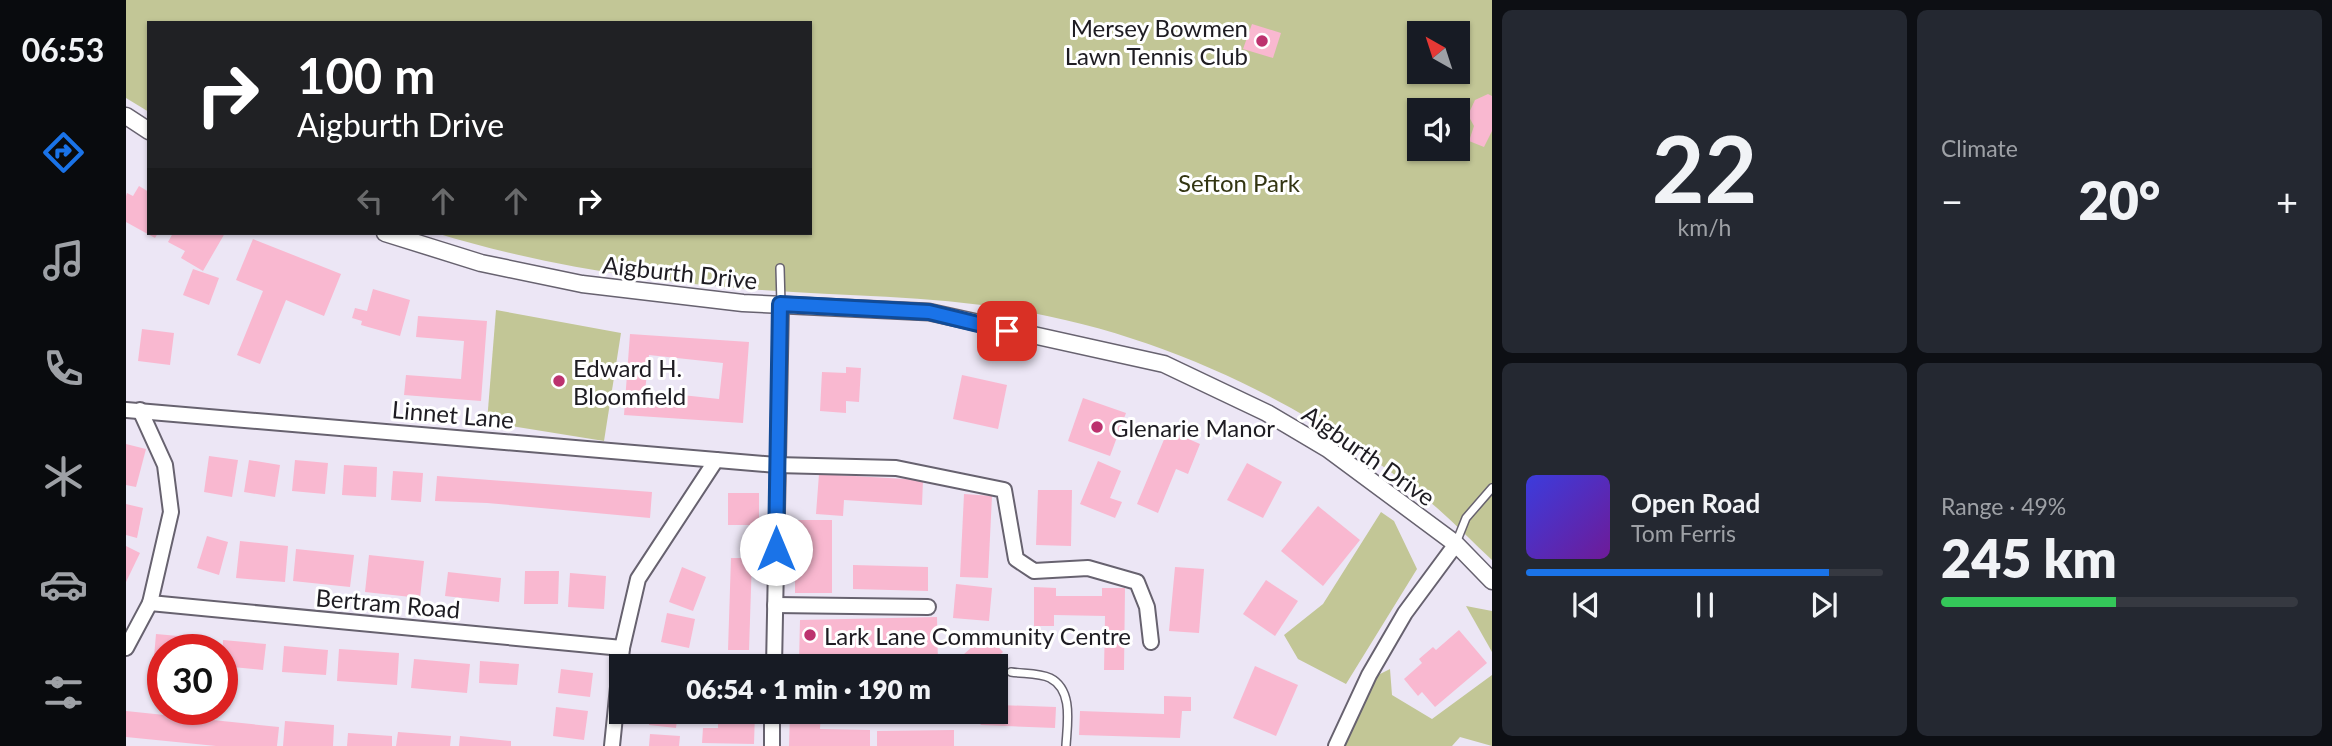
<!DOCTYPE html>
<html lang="en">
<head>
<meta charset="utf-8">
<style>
  body { margin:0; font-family:Lato,sans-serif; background:#242831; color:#f1f3f6; height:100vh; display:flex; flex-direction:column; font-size:26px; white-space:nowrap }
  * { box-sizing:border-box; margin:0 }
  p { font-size:23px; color:#9ea1a6 }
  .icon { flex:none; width:38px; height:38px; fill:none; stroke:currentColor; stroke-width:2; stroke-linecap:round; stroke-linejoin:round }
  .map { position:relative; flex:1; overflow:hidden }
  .panel { display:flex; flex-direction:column; gap:10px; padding:10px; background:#0d0f14; width:840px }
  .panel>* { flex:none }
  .hud { position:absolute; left:21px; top:21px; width:665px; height:214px; border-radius:0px; box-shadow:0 2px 5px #0004; background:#202124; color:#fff; overflow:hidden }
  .needle { width:46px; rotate:321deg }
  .buttons { position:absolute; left:1281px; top:21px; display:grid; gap:14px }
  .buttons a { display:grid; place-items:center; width:63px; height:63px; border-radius:0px; background:#171b24; box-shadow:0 2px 5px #0004; font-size:35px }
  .speed { position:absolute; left:21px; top:634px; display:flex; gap:14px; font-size:35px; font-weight:700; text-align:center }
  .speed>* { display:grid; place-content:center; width:91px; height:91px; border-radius:50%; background:#171b24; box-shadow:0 2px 5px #0004; line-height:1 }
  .speed .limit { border:10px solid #d22; background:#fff; color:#111 }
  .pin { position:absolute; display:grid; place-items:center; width:60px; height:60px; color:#fff; margin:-30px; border-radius:14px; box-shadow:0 4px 10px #0006 }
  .me { position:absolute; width:77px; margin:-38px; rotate:0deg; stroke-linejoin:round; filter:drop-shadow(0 0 5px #0008) }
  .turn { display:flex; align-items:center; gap:24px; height:147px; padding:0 35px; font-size:32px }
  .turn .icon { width:91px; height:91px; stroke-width:2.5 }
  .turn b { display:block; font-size:49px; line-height:60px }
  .lanes { display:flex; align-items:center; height:66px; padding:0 35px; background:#0003; justify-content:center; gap:35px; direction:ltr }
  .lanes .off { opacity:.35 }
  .big { font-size:52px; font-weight:800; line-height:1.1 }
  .panel .card { flex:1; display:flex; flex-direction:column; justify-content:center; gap:10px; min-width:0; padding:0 24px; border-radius:10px; background:#242831 }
  .panel .dial { align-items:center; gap:0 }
  .dial b { font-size:91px; line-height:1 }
  .song { display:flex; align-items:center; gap:21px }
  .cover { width:84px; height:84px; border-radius:10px; background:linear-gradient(135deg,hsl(240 70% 55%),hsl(280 70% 35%)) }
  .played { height:7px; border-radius:4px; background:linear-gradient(90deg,#1a73e8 85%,#363941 85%) }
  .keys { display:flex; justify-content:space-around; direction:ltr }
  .heat { display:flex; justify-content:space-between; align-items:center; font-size:38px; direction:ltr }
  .charge { height:10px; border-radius:5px; background:linear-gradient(90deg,#34c759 49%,#363941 0) }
  .panel .tiles { flex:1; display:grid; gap:10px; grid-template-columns:repeat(2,1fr) }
  .trip { position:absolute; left:483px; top:654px; width:399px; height:70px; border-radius:0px; background:#171b24; box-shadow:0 2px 5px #0004; font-weight:800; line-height:70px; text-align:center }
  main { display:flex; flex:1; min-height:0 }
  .dock { display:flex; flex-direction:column; width:126px; justify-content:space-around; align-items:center; background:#090b0e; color:#9ea1a6 }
  .dock .icon { width:49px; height:49px }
  .dock .current { color:#1a73e8 }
  .dock b { font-size:32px; color:#f1f3f6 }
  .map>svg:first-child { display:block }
  .green { fill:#c2c696; fill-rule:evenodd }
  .building { fill:#f9b8d0; fill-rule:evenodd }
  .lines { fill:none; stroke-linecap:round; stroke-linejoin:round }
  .service-casing { stroke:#67626f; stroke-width:10 }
  .minor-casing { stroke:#67626f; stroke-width:18 }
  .tertiary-casing { stroke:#67626f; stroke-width:19 }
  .service { stroke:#fff; stroke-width:7 }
  .minor { stroke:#fff; stroke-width:14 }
  .tertiary { stroke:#fff; stroke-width:16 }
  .route-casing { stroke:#114b97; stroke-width:18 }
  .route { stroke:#1a73e8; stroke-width:12 }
  .poi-dot { fill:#bc326e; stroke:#fff; stroke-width:2.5 }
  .labels { text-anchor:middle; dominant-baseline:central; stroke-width:6; stroke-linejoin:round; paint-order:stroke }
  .poi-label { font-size:24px; fill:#1e1c22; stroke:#fff; text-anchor:start }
  .park-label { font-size:24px; fill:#333512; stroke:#fff }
  .street-label { font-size:24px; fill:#1e1c22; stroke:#fff }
</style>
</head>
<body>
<main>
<nav class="dock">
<b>06:53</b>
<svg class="icon current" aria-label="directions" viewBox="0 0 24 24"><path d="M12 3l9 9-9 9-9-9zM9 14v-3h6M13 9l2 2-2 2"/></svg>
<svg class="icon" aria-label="music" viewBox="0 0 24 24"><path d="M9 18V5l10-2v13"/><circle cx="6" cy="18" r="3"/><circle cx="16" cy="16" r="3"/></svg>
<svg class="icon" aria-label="phone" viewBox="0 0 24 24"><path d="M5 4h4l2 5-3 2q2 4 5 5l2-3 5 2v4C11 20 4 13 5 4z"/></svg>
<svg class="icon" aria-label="climate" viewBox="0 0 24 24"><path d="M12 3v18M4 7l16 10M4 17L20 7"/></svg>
<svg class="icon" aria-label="car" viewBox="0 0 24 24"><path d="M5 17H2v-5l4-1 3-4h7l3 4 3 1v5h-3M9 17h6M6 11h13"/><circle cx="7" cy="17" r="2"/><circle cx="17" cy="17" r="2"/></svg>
<svg class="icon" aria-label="filters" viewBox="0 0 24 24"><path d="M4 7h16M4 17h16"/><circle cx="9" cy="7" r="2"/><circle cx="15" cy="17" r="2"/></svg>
</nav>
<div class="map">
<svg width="1366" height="746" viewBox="0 0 1366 746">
  <rect width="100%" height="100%" fill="#ece6f5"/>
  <g class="green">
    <path d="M 0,0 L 1366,0 L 1366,560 C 1345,541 1326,520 1304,502 C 1182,404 1039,334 884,309 C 802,296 718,296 635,290 C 525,282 415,265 310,233 L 684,233 L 684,23 L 23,23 L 23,112 L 0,98 ZM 1293,33 L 1332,33 L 1332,72 L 1293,72 ZM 1293,110 L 1332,110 L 1332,149 L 1293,149 Z"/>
    <path d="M 370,310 L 495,333 L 478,441 L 361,422 Z"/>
    <path d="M 1255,512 L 1268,521 L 1291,569 L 1220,684 L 1172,659 L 1158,635 L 1197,604 Z"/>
    <path d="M 1340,606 L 1366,611 L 1366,652 Z"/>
    <path d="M 1264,669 L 1266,695 L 1306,719 L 1366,675 L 1366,746 L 1334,737 L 1326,746 L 1213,746 L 1240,681 Z"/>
  </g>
  <g class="building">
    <path d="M 1126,24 L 1155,33 L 1147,58 L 1117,49 Z"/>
    <path d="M 1362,94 L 1366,96 L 1366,131 L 1358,147 L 1343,141 L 1348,126 L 1342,115 L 1349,100 Z"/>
    <path d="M 13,186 L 23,192 L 23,233 L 32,233 L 29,238 L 0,222 L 0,196 L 1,193 L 7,196 Z"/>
    <path d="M 47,233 L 99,233 L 77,271 L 55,258 L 59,251 L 42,242 Z"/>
    <path d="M 127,239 L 215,274 L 198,316 L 160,300 L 134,364 L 111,355 L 137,291 L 110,280 Z"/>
    <path d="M 67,269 L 93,278 L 83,305 L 57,295 Z"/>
    <path d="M 247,289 L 284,300 L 274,336 L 235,325 L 236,321 L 226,318 L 229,308 L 241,311 Z"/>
    <path d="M 292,316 L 361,321 L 355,401 L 278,395 L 280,375 L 335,379 L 338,341 L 290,337 Z"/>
    <path d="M 16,329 L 48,333 L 44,365 L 12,361 Z"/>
    <path d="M 504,334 L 623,342 L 617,423 L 498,415 ZM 523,355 L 597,363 L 593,399 L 519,391 Z"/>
    <path d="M 720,367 L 735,368 L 733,402 L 720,401 L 720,413 L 694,411 L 696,372 L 720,373 Z"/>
    <path d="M 836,375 L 881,385 L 872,429 L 827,419 Z"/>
    <path d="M 957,398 L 1000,413 L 984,456 L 942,441 Z"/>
    <path d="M 1042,430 L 1074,444 L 1062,474 L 1050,469 L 1032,513 L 1011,504 Z"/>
    <path d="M 0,444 L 20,449 L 10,487 L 0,485 Z"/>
    <path d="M 83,456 L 112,460 L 106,497 L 78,492 Z"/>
    <path d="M 123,460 L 154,465 L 149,497 L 118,492 Z"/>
    <path d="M 169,460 L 202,463 L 199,494 L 166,491 Z"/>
    <path d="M 972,461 L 995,471 L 984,498 L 996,502 L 989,518 L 954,504 Z"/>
    <path d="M 1121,463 L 1156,482 L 1137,518 L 1101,500 Z"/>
    <path d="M 218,465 L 251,467 L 250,497 L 216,495 Z"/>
    <path d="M 267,471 L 297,473 L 295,502 L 265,500 Z"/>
    <path d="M 693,474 L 797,480 L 796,505 L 718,500 L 717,516 L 690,514 Z"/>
    <path d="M 311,476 L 526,492 L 524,518 L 361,503 L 309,501 Z"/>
    <path d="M 912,490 L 946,490 L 945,546 L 910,545 Z"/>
    <rect x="602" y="493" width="31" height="32"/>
    <path d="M 838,494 L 866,496 L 862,578 L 834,577 Z"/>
    <path d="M 0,504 L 17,508 L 11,538 L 0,535 Z"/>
    <path d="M 1192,506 L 1234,540 L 1197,586 L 1155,551 Z"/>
    <rect x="669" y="520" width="37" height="73"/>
    <path d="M 81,536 L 102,542 L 93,575 L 71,568 Z"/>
    <path d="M 114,541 L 162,546 L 159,582 L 110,578 Z"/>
    <path d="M 0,546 L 14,553 L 0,582 Z"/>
    <path d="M 170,549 L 228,555 L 224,587 L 167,581 Z"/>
    <path d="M 243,555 L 298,561 L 294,598 L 239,592 Z"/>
    <path d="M 605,558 L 626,558 L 623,650 L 602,650 Z"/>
    <path d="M 727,565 L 802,567 L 802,591 L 727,589 Z"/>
    <path d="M 556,567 L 580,577 L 567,611 L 543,602 Z"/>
    <path d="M 1049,567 L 1078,569 L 1073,633 L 1043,631 Z"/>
    <path d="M 399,571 L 433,571 L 432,604 L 398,604 Z"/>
    <path d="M 322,572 L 375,578 L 373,602 L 319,596 Z"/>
    <path d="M 444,573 L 480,576 L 478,609 L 442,607 Z"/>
    <path d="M 1140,580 L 1172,601 L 1149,636 L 1117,614 Z"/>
    <path d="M 830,584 L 866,588 L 863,621 L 827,618 Z"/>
    <path d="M 908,587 L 930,588 L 930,596 L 976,596 L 976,588 L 999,588 L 998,670 L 978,670 L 979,616 L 928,615 L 928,626 L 908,626 Z"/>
    <path d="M 541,613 L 569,619 L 563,648 L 535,642 Z"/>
    <path d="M 811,617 L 812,667 L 673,663 L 674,620 Z"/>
    <path d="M 1333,630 L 1361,663 L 1309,707 L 1296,692 L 1292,696 L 1278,679 L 1296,663 L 1293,659 L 1307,647 L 1310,650 Z"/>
    <path d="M 30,634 L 86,639 L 85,649 L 37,649 L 37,658 L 28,657 Z"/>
    <path d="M 860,634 L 877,652 L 860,667 L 836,667 L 836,656 Z"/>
    <path d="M 97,640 L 140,644 L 137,670 L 96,666 Z"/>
    <path d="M 158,646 L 202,650 L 200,675 L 156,672 Z"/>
    <path d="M 213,649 L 273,653 L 271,685 L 211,681 Z"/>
    <path d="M 534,654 L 560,657 L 559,667 L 533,667 Z"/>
    <path d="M 597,658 L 630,659 L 630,667 L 596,667 Z"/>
    <path d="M 288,659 L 344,664 L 341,693 L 285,688 Z"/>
    <path d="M 354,661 L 393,664 L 391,685 L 353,683 Z"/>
    <path d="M 1129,666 L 1172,685 L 1150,736 L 1107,718 Z"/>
    <path d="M 435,669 L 467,673 L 464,697 L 432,693 Z"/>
    <path d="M 1038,696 L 1065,697 L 1065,711 L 1056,711 L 1054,738 L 953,735 L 954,711 L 1038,714 Z"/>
    <path d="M 870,700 L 874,705 L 930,707 L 929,728 L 855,725 L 846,712 L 870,712 Z"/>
    <path d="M 430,707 L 462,711 L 458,740 L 427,736 Z"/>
    <path d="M 0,711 L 153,727 L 151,746 L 90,746 L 0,737 Z"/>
    <path d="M 524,712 L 552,712 L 550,728 L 523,725 Z"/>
    <path d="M 607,712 L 629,712 L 628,744 L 576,743 L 577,728 L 592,728 L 592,724 L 607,724 Z"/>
    <path d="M 664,712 L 695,712 L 694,729 L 744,730 L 744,746 L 663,746 Z"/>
    <path d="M 159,721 L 208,725 L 207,746 L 157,746 Z"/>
    <path d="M 828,730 L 828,746 L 751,746 L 751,731 Z"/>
    <path d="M 272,732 L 325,736 L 324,746 L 270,746 Z"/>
    <path d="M 222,733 L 266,736 L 266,746 L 221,746 Z"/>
    <path d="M 524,734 L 554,736 L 553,746 L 523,746 Z"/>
    <path d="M 334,736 L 385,741 L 385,746 L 333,746 Z"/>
  </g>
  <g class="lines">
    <g class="service-casing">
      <g id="service">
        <path d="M 654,268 L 655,304"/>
        <path d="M 1330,543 L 1340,518 L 1366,488"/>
        <path d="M 885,672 C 897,674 913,673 924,678 C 948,690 941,725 940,746"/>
      </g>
    </g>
    <g class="minor-casing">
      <g id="minor">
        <path d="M 0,410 L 650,465 L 770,468 L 878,490 L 890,559 L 908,571 L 962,568 L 1011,582 L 1021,607 L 1025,642"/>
        <path d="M 24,603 L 496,648"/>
        <path d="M 649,605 L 802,607"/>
        <path d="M 0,648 L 24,603 L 45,512 L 39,465 L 14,410"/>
        <path d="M 648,667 L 655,304"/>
        <path d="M 486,746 L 496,648 L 512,579 L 590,460"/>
        <path d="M 646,746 L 646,712"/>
        <path d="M 1210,746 L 1243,675 L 1279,613 L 1330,544"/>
      </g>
    </g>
    <g class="tertiary-casing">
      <g id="tertiary">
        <path d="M 0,116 L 23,131"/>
        <path d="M 259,233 L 355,263 L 456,284 L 617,303 L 803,312 L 1038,364 L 1141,413 L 1202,449 L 1330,544 L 1366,581"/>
      </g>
    </g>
    <use href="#service" class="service"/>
    <use href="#minor" class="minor"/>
    <use href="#tertiary" class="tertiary"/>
  </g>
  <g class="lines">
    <g class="route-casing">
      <path id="route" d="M 650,549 L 654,304 L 803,312 L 881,331"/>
    </g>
    <use href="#route" class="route"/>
  </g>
  <g class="poi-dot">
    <circle cx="1136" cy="41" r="7"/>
    <circle cx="433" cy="381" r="7"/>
    <circle cx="971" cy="427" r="7"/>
    <circle cx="684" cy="635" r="7"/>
  </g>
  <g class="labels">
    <g class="poi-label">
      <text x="1122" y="27" text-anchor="end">Mersey Bowmen<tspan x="1122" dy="28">Lawn Tennis Club</tspan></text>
      <text x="447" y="367">Edward H.<tspan x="447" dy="28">Bloomfield</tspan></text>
      <text x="985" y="427">Glenarie Manor</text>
      <text x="698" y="635">Lark Lane Community Centre</text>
    </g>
    <g class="park-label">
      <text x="1113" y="182">Sefton Park</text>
    </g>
    <g class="street-label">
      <text transform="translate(554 272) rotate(6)">Aigburth Drive</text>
      <text transform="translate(327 414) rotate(5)">Linnet Lane</text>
      <text transform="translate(1243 455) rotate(35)">Aigburth Drive</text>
      <text transform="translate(262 603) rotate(5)">Bertram Road</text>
    </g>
  </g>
</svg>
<div class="buttons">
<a><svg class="needle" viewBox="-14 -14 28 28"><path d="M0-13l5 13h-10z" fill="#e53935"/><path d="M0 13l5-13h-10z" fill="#9ea1a6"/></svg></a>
<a><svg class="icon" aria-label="sound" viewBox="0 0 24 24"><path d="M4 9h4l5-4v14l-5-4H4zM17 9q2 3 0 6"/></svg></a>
</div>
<div class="speed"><div class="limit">30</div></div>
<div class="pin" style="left:881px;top:331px;background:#d93025"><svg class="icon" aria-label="arrive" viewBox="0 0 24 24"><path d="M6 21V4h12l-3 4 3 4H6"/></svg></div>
<svg class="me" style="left:650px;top:549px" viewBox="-20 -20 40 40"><circle r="19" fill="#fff"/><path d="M0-13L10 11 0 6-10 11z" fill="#1a73e8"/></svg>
<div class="trip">06:54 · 1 min · 190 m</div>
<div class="hud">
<div class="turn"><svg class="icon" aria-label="right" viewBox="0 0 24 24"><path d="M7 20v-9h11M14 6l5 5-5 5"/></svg><div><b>100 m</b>Aigburth Drive</div></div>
<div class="lanes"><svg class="icon off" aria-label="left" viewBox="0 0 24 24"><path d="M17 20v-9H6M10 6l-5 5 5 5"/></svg><svg class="icon off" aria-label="ahead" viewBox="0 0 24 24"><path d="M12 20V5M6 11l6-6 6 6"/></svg><svg class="icon off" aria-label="ahead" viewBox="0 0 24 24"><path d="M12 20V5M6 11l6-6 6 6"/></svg><svg class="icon" aria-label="right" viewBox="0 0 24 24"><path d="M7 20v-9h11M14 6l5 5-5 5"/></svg></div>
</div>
</div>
<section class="panel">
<div class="tiles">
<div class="card dial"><b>22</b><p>km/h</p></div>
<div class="card"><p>Climate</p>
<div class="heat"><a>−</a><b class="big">20°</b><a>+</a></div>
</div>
<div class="card">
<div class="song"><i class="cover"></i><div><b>Open Road</b><p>Tom Ferris</p></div></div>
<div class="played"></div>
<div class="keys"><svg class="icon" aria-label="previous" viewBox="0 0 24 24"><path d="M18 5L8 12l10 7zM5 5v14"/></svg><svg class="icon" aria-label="pause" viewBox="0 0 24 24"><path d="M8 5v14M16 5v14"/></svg><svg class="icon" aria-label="next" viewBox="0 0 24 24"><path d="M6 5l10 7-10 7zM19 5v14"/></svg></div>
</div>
<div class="card"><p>Range · 49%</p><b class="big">245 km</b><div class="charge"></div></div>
</div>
</section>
</main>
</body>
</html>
